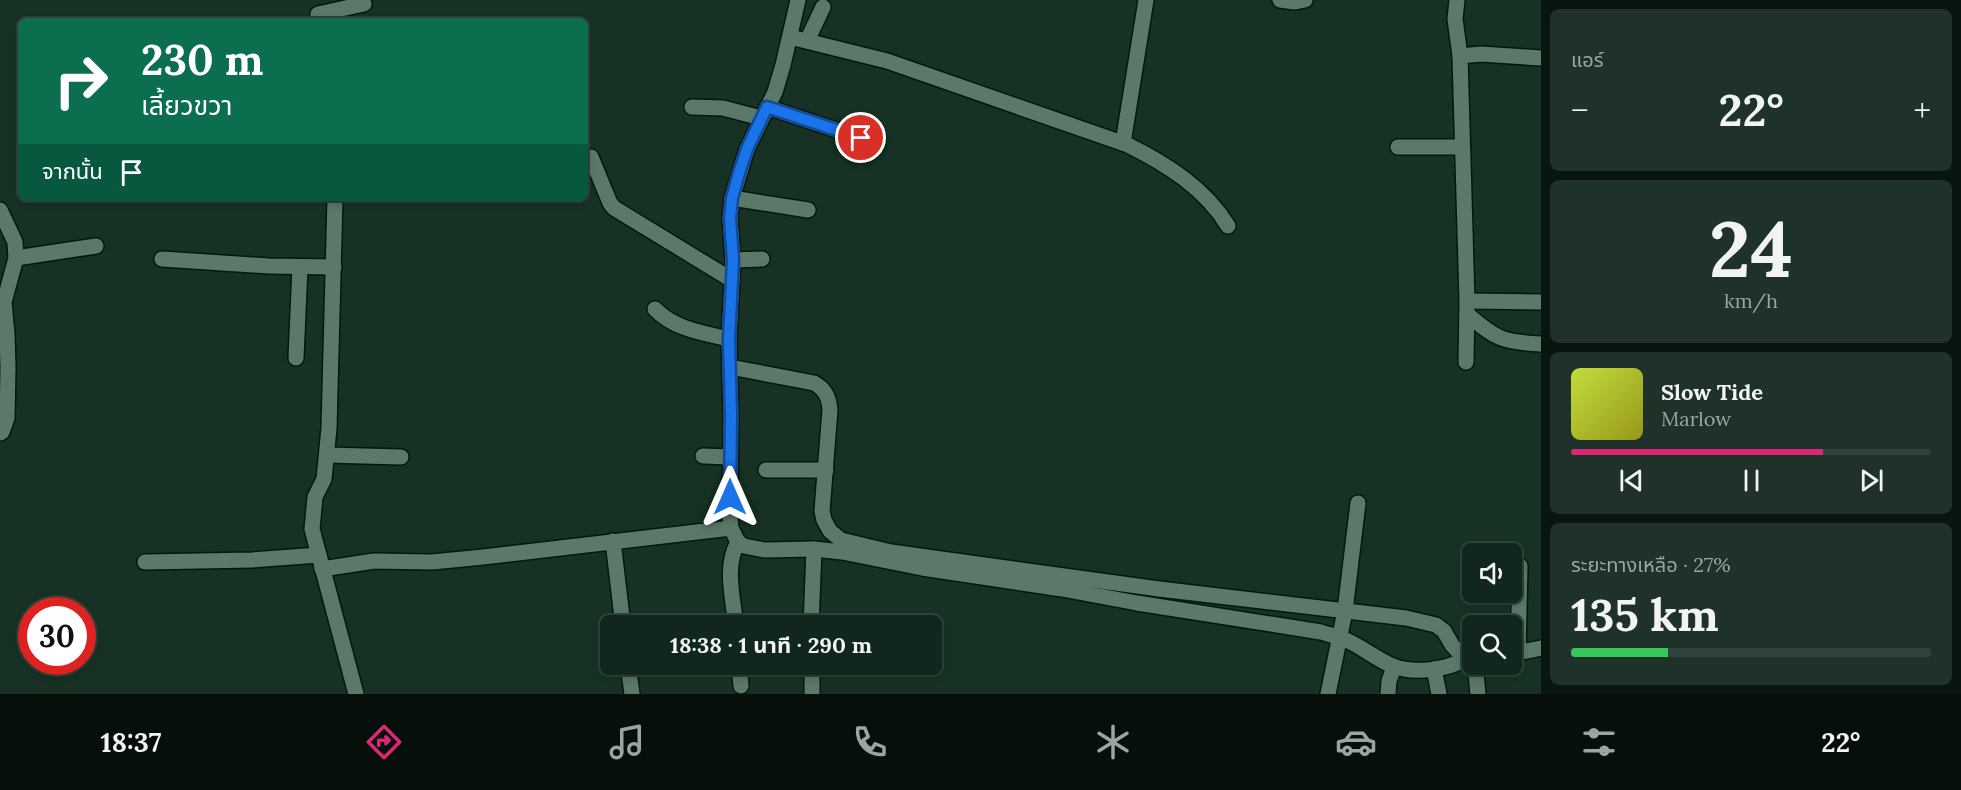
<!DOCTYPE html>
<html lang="th">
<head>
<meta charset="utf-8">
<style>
  body { margin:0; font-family:Lora,"Noto Sans Thai",serif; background:#1e3229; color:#f1f3f6; height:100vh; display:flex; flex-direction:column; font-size:22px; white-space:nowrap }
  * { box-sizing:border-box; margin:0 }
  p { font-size:20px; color:#9ca5a3 }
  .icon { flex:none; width:33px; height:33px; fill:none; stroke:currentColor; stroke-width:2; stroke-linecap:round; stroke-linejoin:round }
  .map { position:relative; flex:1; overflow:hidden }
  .drawer { display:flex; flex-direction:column; gap:9px; padding:9px; background:#09150f; width:420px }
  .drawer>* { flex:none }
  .banner { position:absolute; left:18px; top:18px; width:570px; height:183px; border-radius:9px; box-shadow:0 3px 9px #0003,0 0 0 2px #30433b; background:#0b6e4f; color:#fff; overflow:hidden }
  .fabs { position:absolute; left:1462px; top:543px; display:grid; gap:12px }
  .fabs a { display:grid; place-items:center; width:60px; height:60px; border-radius:9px; background:#11261c; box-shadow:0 3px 9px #0003,0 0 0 2px #30433b; font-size:30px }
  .speed { position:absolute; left:18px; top:597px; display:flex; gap:12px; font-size:30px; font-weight:700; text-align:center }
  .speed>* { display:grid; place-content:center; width:78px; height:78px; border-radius:50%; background:#11261c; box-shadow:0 3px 9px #0003,0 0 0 2px #30433b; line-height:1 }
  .speed .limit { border:9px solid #d22; background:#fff; color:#111 }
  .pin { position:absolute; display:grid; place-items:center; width:51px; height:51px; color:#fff; margin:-26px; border:3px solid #fff; border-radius:50%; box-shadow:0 2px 6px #0007 }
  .me { position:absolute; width:66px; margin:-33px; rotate:0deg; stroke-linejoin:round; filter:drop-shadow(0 0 4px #0008) }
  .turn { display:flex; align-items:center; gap:21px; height:126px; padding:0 24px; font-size:27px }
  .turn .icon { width:78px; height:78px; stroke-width:2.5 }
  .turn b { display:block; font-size:42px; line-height:51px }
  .then { display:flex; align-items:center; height:57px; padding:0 24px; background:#0003; gap:12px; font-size:22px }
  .big { font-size:45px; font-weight:700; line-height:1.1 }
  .drawer .widget { flex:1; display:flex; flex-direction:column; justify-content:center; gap:9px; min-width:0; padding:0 21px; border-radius:9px; background:#1e3229 }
  .drawer .dial { align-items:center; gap:0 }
  .dial b { font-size:78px; line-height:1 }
  .song { display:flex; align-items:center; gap:18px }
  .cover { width:72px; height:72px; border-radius:9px; background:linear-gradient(135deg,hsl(70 70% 55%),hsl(60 70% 35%)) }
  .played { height:6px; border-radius:3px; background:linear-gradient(90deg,#db2777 70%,#30433b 70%) }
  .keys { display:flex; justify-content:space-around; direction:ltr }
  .heat { display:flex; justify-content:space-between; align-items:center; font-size:33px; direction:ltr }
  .charge { height:9px; border-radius:4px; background:linear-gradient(90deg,#34c759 27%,#30433b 0) }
  .trip { position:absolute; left:600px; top:615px; width:342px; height:60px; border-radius:9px; background:#11261c; box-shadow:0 3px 9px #0003,0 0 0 2px #30433b; font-weight:700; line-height:60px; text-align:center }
  .tabs { display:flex; height:96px; justify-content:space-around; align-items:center; background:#070f0b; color:#9ca5a3 }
  .tabs .icon { width:42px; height:42px }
  .tabs .on { color:#db2777 }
  .tabs b { font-size:27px; color:#f1f3f6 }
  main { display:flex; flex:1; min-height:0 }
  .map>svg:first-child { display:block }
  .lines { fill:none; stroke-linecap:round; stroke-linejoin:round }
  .minor-casing { stroke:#01190e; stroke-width:18 }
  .minor { stroke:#5b7869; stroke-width:15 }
  .route-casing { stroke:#114b97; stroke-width:15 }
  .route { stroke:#1a73e8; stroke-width:10 }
</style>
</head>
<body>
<main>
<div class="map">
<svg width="1541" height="694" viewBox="0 0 1541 694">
  <rect width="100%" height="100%" fill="#173225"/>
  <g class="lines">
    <g class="minor-casing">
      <g id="minor">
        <path d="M 798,0 L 783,65 L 775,92 L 747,149 L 732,198 L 730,218 L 733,260 L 729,339 L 731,415 L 730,517 L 731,528 L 738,542 L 744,546 L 764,550 L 814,549 L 842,552 L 922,568 L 1062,589 L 1137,603 L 1321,632 C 1330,635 1340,637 1348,641 C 1364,648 1377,660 1393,666 C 1413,674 1447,670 1465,659"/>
        <path d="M 1280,0 L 1295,2 L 1305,0"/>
        <path d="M 1457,0 L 1455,19 L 1460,56"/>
        <path d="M 318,14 L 364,4"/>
        <path d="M 790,37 L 887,61 L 1128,145 C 1166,164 1205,188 1228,226"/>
        <path d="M 807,41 L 823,7"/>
        <path d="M 692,107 L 723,108 L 761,118"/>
        <path d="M 767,107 L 861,138"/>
        <path d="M 1123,143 L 1146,0"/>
        <path d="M 1398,147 L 1462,147"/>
        <path d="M 591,157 L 610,203 L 614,208 L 732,280"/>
        <path d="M 335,198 L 329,428 L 324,479 L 315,497 L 312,529 L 356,694"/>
        <path d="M 732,198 L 808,210"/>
        <path d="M 0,210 L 15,242 L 16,258 L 4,302 L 7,334 L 8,368 L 7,418 L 2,432 L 0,433"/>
        <path d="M 16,258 L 96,246"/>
        <path d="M 162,259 L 269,266 L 334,267"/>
        <path d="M 733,260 L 762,259"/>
        <path d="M 1467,301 L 1541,302"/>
        <path d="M 655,309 C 674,329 703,333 729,339"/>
        <path d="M 1467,314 C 1496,339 1502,342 1541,344"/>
        <path d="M 296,358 L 300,267"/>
        <path d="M 1466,362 L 1467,301 L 1460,56 L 1481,54 L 1541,58"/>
        <path d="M 730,367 L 814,383 C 825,389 829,397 830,410 L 822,511 L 824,520 L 830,531 L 841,540 L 891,552 L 1159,589 L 1406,618 L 1436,625 L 1444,631 L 1452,645 L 1465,659 L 1473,659"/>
        <path d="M 327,455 L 401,457"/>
        <path d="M 703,456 L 730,457"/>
        <path d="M 766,470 L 826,470"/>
        <path d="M 613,541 L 623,626"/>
        <path d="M 145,562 L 252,560 L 319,555"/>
        <path d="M 322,569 L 374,561 L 432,562 L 483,557 L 731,528"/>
        <path d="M 736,626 C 733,598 724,566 738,542"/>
        <path d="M 811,626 L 814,549"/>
        <path d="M 1518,653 L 1520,566"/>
        <path d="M 1512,654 L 1541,648"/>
        <path d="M 628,664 L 632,694"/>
        <path d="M 739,664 L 741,686"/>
        <path d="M 1475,664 L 1478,694"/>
        <path d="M 1434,669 L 1439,694"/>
        <path d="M 812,694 L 812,664"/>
        <path d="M 1328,694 L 1345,611 L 1358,503"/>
        <path d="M 1388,694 L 1389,681 L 1394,667"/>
      </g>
    </g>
    <use href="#minor" class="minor"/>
  </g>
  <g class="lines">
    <g class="route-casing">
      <path id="route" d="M 730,497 L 731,415 L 729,339 L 733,260 L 730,218 L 732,198 L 739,173 L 747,149 L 767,107 L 861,138"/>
    </g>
    <use href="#route" class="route"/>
  </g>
</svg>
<div class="fabs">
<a><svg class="icon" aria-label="sound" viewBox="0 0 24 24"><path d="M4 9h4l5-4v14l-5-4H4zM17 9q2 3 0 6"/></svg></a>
<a><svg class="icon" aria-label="search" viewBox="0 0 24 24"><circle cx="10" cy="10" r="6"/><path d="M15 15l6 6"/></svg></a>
</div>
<div class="speed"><div class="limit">30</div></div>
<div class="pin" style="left:861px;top:138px;background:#d93025"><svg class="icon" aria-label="arrive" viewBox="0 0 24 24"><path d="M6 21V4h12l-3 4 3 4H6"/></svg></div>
<svg class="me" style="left:730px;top:497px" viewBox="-20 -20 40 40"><path d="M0-17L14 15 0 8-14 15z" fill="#1a73e8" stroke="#fff" stroke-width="4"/></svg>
<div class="trip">18:38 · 1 นาที · 290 m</div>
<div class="banner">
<div class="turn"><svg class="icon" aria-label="right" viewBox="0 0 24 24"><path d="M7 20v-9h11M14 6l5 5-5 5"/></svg><div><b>230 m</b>เลี้ยวขวา</div></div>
<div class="then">จากนั้น<svg class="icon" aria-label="arrive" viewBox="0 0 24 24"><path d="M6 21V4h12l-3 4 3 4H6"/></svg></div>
</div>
</div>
<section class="drawer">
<div class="widget"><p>แอร์</p>
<div class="heat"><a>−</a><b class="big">22°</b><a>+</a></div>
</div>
<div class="widget dial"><b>24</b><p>km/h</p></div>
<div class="widget">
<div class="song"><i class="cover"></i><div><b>Slow Tide</b><p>Marlow</p></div></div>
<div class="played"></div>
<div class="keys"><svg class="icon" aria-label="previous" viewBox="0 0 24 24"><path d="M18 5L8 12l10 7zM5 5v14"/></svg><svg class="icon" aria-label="pause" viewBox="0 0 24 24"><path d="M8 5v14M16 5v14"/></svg><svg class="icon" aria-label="next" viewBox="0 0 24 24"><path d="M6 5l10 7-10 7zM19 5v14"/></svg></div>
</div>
<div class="widget"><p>ระยะทางเหลือ · 27%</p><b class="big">135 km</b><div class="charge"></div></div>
</section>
</main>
<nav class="tabs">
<b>18:37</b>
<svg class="icon on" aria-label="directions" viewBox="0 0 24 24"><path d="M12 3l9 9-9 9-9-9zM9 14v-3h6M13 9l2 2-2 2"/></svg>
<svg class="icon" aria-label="music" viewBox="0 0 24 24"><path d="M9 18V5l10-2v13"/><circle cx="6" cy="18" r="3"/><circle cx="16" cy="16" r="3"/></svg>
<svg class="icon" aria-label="phone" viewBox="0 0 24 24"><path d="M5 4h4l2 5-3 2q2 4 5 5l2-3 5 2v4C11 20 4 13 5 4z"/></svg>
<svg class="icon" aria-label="climate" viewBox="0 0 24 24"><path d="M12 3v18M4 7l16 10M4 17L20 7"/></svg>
<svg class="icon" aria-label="car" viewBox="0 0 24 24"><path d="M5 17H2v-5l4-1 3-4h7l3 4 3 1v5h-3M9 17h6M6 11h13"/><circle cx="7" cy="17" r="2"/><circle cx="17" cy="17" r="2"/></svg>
<svg class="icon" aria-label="filters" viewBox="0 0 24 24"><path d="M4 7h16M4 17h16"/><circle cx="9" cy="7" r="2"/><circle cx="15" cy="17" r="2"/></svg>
<b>22°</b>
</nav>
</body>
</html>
